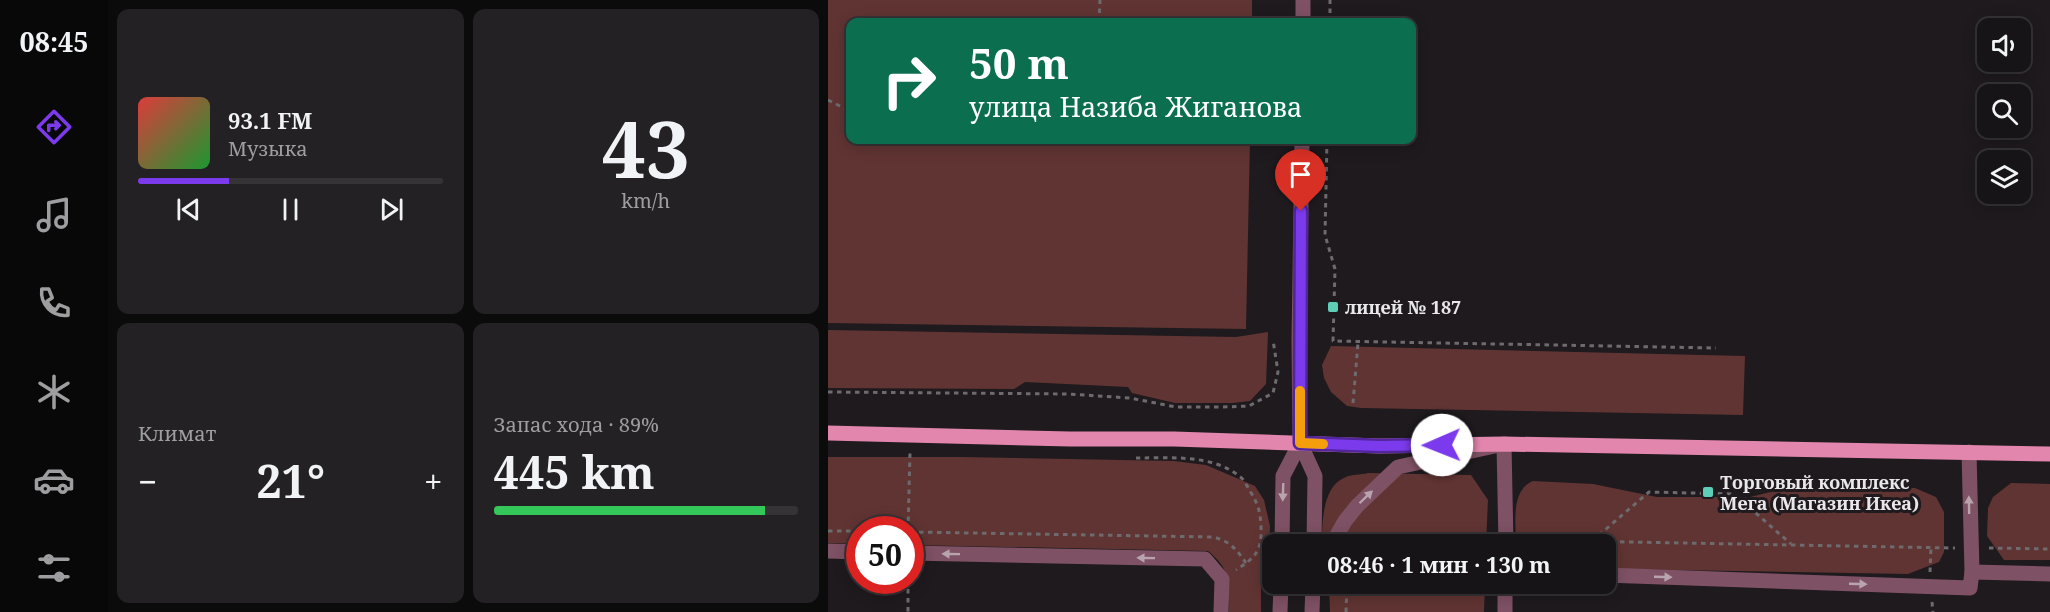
<!DOCTYPE html>
<html lang="ru">
<head>
<meta charset="utf-8">
<style>
  body { margin:0; font-family:"Noto Serif",serif; background:#232123; color:#f1f3f6; height:100vh; display:flex; flex-direction:column; font-size:22px; white-space:nowrap }
  * { box-sizing:border-box; margin:0 }
  p { font-size:20px; color:#9e9ea1 }
  .icon { flex:none; width:33px; height:33px; fill:none; stroke:currentColor; stroke-width:2; stroke-linecap:round; stroke-linejoin:round }
  .map { position:relative; flex:1; overflow:hidden }
  .side { display:flex; flex-direction:column; gap:9px; padding:9px; background:#0c0b0c; width:720px }
  .side>* { flex:none }
  .top-card { position:absolute; left:18px; top:18px; width:570px; height:126px; border-radius:12px; box-shadow:0 3px 15px #0003,0 0 0 2px #353335; background:#0b6e4f; color:#fff; overflow:hidden }
  .tools { position:absolute; left:1149px; top:18px; display:grid; gap:12px }
  .tools a { display:grid; place-items:center; width:54px; height:54px; border-radius:12px; background:#161416; box-shadow:0 3px 15px #0003,0 0 0 2px #353335; font-size:30px }
  .speed { position:absolute; left:18px; top:516px; display:flex; gap:12px; font-size:30px; font-weight:700; text-align:center }
  .speed>* { display:grid; place-content:center; width:78px; height:78px; border-radius:50%; background:#161416; box-shadow:0 3px 15px #0003,0 0 0 2px #353335; line-height:1 }
  .speed .limit { border:9px solid #d22; background:#fff; color:#111 }
  .pin { position:absolute; display:grid; place-items:center; width:51px; height:51px; color:#fff; margin:-62px -26px; border-radius:50% 50% 50% 0; rotate:-45deg; box-shadow:0 0 6px #0007 }
  .pin .icon { rotate:45deg }
  .me { position:absolute; width:66px; margin:-33px; rotate:269deg; stroke-linejoin:round; filter:drop-shadow(0 0 4px #0008) }
  .turn { display:flex; align-items:center; gap:21px; height:126px; padding:0 24px; font-size:27px }
  .turn .icon { width:78px; height:78px; stroke-width:2.5 }
  .turn b { display:block; font-size:42px; line-height:51px }
  .big { font-size:45px; font-weight:700; line-height:1.1 }
  .side .card { flex:1; display:flex; flex-direction:column; justify-content:center; gap:9px; min-width:0; padding:0 21px; border-radius:12px; background:#232123 }
  .side .dial { align-items:center; gap:0 }
  .dial b { font-size:78px; line-height:1 }
  .song { display:flex; align-items:center; gap:18px }
  .cover { width:72px; height:72px; border-radius:9px; background:linear-gradient(135deg,hsl(0 70% 55%),hsl(130 70% 35%)) }
  .played { height:6px; border-radius:3px; background:linear-gradient(90deg,#7c3aed 30%,#353335 30%) }
  .keys { display:flex; justify-content:space-around; direction:ltr }
  .heat { display:flex; justify-content:space-between; align-items:center; font-size:33px; direction:ltr }
  .charge { height:9px; border-radius:4px; background:linear-gradient(90deg,#34c759 89%,#353335 0) }
  .side .tiles { flex:1; display:grid; gap:9px; grid-template-columns:repeat(2,1fr) }
  .trip { position:absolute; left:434px; top:534px; width:354px; height:60px; border-radius:12px; background:#161416; box-shadow:0 3px 15px #0003,0 0 0 2px #353335; font-weight:700; line-height:60px; text-align:center }
  main { display:flex; flex:1; min-height:0 }
  .dock { display:flex; flex-direction:column; width:108px; justify-content:space-around; align-items:center; background:#090809; color:#9e9ea1 }
  .dock .icon { width:42px; height:42px }
  .dock .on { color:#7c3aed }
  .dock b { font-size:27px; color:#f1f3f6 }
  .map>svg:first-child { display:block }
  .green { fill:#603432 }
  .lines { fill:none; stroke-linecap:round; stroke-linejoin:round }
  .path { stroke:#6e6a6e; stroke-width:3; stroke-dasharray:4.5 4.5; stroke-linecap:butt }
  .minor { stroke:#7e5164; stroke-width:15 }
  .major { stroke:#e386ad; stroke-width:15 }
  .oneway { fill:#b9a4ae }
  .route-casing { stroke:#51269a; stroke-width:15 }
  .route { stroke:#7c3aed; stroke-width:10 }
  .slow { stroke:#f59e0b; stroke-width:10 }
  .poi-dot { fill:#5eceb8; stroke:#1e1a1e; stroke-width:2 }
  .labels { text-anchor:middle; dominant-baseline:central; stroke-width:6; stroke-linejoin:round; paint-order:stroke }
  .poi-label { font-size:18px; font-weight:bold; fill:#eae7ea; stroke:#1e1a1e; text-anchor:start }
</style>
</head>
<body>
<main>
<nav class="dock">
<b>08:45</b>
<svg class="icon on" aria-label="directions" viewBox="0 0 24 24"><path d="M12 3l9 9-9 9-9-9zM9 14v-3h6M13 9l2 2-2 2"/></svg>
<svg class="icon" aria-label="music" viewBox="0 0 24 24"><path d="M9 18V5l10-2v13"/><circle cx="6" cy="18" r="3"/><circle cx="16" cy="16" r="3"/></svg>
<svg class="icon" aria-label="phone" viewBox="0 0 24 24"><path d="M5 4h4l2 5-3 2q2 4 5 5l2-3 5 2v4C11 20 4 13 5 4z"/></svg>
<svg class="icon" aria-label="climate" viewBox="0 0 24 24"><path d="M12 3v18M4 7l16 10M4 17L20 7"/></svg>
<svg class="icon" aria-label="car" viewBox="0 0 24 24"><path d="M5 17H2v-5l4-1 3-4h7l3 4 3 1v5h-3M9 17h6M6 11h13"/><circle cx="7" cy="17" r="2"/><circle cx="17" cy="17" r="2"/></svg>
<svg class="icon" aria-label="filters" viewBox="0 0 24 24"><path d="M4 7h16M4 17h16"/><circle cx="9" cy="7" r="2"/><circle cx="15" cy="17" r="2"/></svg>
</nav>
<section class="side">
<div class="tiles">
<div class="card">
<div class="song"><i class="cover"></i><div><b>93.1 FM</b><p>Музыка</p></div></div>
<div class="played"></div>
<div class="keys"><svg class="icon" aria-label="previous" viewBox="0 0 24 24"><path d="M18 5L8 12l10 7zM5 5v14"/></svg><svg class="icon" aria-label="pause" viewBox="0 0 24 24"><path d="M8 5v14M16 5v14"/></svg><svg class="icon" aria-label="next" viewBox="0 0 24 24"><path d="M6 5l10 7-10 7zM19 5v14"/></svg></div>
</div>
<div class="card dial"><b>43</b><p>km/h</p></div>
<div class="card"><p>Климат</p>
<div class="heat"><a>−</a><b class="big">21°</b><a>+</a></div>
</div>
<div class="card"><p>Запас хода · 89%</p><b class="big">445 km</b><div class="charge"></div></div>
</div>
</section>
<div class="map">
<svg width="1222" height="612" viewBox="0 0 1222 612">
  <rect width="100%" height="100%" fill="#1e1a1e"/>
  <g class="green">
    <path d="M 0,0 L 424,0 L 424,22 L 22,22 L 22,140 L 422,140 L 418,329 L 0,323 Z"/>
    <path d="M 0,330 L 408,337 L 440,332 L 438,384 L 422,401 L 405,403 L 347,403 L 304,393 L 300,387 L 197,382 L 186,389 L 0,388 Z"/>
    <path d="M 503,346 L 917,356 L 915,415 L 533,408 L 519,406 L 503,392 L 496,378 L 494,365 Z"/>
    <path d="M 0,457 L 133,457 L 346,461 L 378,465 L 427,486 L 436,500 L 442,526 L 441,553 L 433,579 L 433,612 L 401,612 C 401,584 403,569 380,551 L 83,545 L 82,530 L 32,530 L 31,544 L 0,543 Z"/>
    <path d="M 540,473 L 643,475 L 660,500 L 658,544 L 494,544 C 494,525 494,487 516,478 C 522,474 533,475 540,473 Z"/>
    <path d="M 705,481 L 765,484 L 829,497 L 922,497 L 967,486 L 1087,488 L 1108,497 L 1116,512 L 1116,552 L 1111,562 L 1080,574 L 789,569 L 789,564 L 777,564 L 777,544 L 688,544 C 688,525 682,490 705,481 Z"/>
    <path d="M 1183,483 L 1222,484 L 1222,560 L 1176,560 L 1159,536 L 1160,508 L 1165,497 Z"/>
    <path d="M 501,584 L 657,584 L 656,612 L 502,612 Z"/>
  </g>
  <g class="lines">
    <g class="path">
      <path d="M 271,22 L 272,0"/>
      <path d="M 502,22 L 502,0"/>
      <path d="M 0,100 L 22,111"/>
      <path d="M 499,140 L 497,235 L 507,269 L 505,341 L 888,348"/>
      <path d="M 0,392 L 240,394 L 302,398 L 348,407 L 394,407 L 421,406 L 445,393 L 450,372 L 445,340"/>
      <path d="M 525,403 L 530,343"/>
      <path d="M 308,458 C 341,458 384,454 411,476 C 416,479 419,486 422,491 C 430,504 432,510 433,526 C 434,551 428,557 408,570"/>
      <path d="M 80,530 L 82,453"/>
      <path d="M 0,531 L 32,531"/>
      <path d="M 82,532 L 385,537 C 402,541 409,550 418,563"/>
      <path d="M 525,539 L 662,539"/>
      <path d="M 693,540 L 1127,548"/>
      <path d="M 764,541 L 821,492 L 906,494 L 963,544"/>
      <path d="M 1161,548 L 1222,549"/>
      <path d="M 1102,572 L 1103,547"/>
      <path d="M 80,580 L 80,612"/>
      <path d="M 1104,602 L 1105,612"/>
      <path d="M 518,612 L 519,584"/>
    </g>
    <g class="minor">
      <path d="M 475,22 L 475,0"/>
      <path d="M 474,140 L 471,340 L 472,443 L 487,476 L 486,544"/>
      <path d="M 454,544 L 455,476 L 472,443"/>
      <path d="M 504,544 L 517,521 L 529,506 L 570,467 L 676,444 L 678,544"/>
      <path d="M 0,551 L 32,552"/>
      <path d="M 82,553 L 377,559 L 394,579 L 393,612"/>
      <path d="M 1144,572 L 1222,574"/>
      <path d="M 777,575 L 1142,588 L 1144,572 L 1141,452"/>
      <path d="M 452,612 L 453,584"/>
      <path d="M 484,612 L 485,584"/>
      <path d="M 677,612 L 677,584"/>
    </g>
    <path class="major" d="M 0,433 L 242,439 L 346,439 L 551,446 L 676,444 L 1222,454"/>
  </g>
  <defs><path id="oneway-solid" d="M-6-.8H1V-3.2L6.5 0L1 3.2V.8H-6Z" transform="scale(1.5)"/></defs>
  <g class="oneway">
    <use href="#oneway-solid" transform="translate(455 492) rotate(92)"/>
    <use href="#oneway-solid" transform="translate(538 497) rotate(-44)"/>
    <use href="#oneway-solid" transform="translate(1141 505) rotate(-91)"/>
    <use href="#oneway-solid" transform="translate(123 554) rotate(-179)"/>
    <use href="#oneway-solid" transform="translate(318 558) rotate(-179)"/>
    <use href="#oneway-solid" transform="translate(835 577) rotate(2)"/>
    <use href="#oneway-solid" transform="translate(1030 584) rotate(2)"/>
  </g>
  <g class="lines">
    <g class="route-casing">
      <path id="route" d="M 473,211 L 472,443 L 551,446 L 614,445"/>
    </g>
    <use href="#route" class="route"/>
    <path class="slow" d="M 472,391 L 472,443 L 495,444"/>
  </g>
  <g class="poi-dot">
    <rect x="499" y="301" width="12" height="12" rx="3"/>
    <rect x="874" y="486" width="12" height="12" rx="3"/>
  </g>
  <g class="labels">
    <g class="poi-label">
      <text x="517" y="307">лицей № 187</text>
      <text x="892" y="482">Торговый комплекс<tspan x="892" dy="21">Мега (Магазин Икеа)</tspan></text>
    </g>
  </g>
</svg>
<div class="tools">
<a><svg class="icon" aria-label="sound" viewBox="0 0 24 24"><path d="M4 9h4l5-4v14l-5-4H4zM17 9q2 3 0 6"/></svg></a>
<a><svg class="icon" aria-label="search" viewBox="0 0 24 24"><circle cx="10" cy="10" r="6"/><path d="M15 15l6 6"/></svg></a>
<a><svg class="icon" aria-label="layers" viewBox="0 0 24 24"><path d="M12 4l9 5-9 5-9-5zM3 14l9 5 9-5"/></svg></a>
</div>
<div class="speed"><div class="limit">50</div></div>
<div class="pin" style="left:473px;top:211px;background:#d93025"><svg class="icon" aria-label="arrive" viewBox="0 0 24 24"><path d="M6 21V4h12l-3 4 3 4H6"/></svg></div>
<svg class="me" style="left:614px;top:445px" viewBox="-20 -20 40 40"><circle r="19" fill="#fff"/><path d="M0-13L10 11 0 6-10 11z" fill="#7c3aed"/></svg>
<div class="trip">08:46 · 1 мин · 130 m</div>
<div class="top-card">
<div class="turn"><svg class="icon" aria-label="right" viewBox="0 0 24 24"><path d="M7 20v-9h11M14 6l5 5-5 5"/></svg><div><b>50 m</b>улица Назиба Жиганова</div></div>
</div>
</div>
</main>
</body>
</html>
